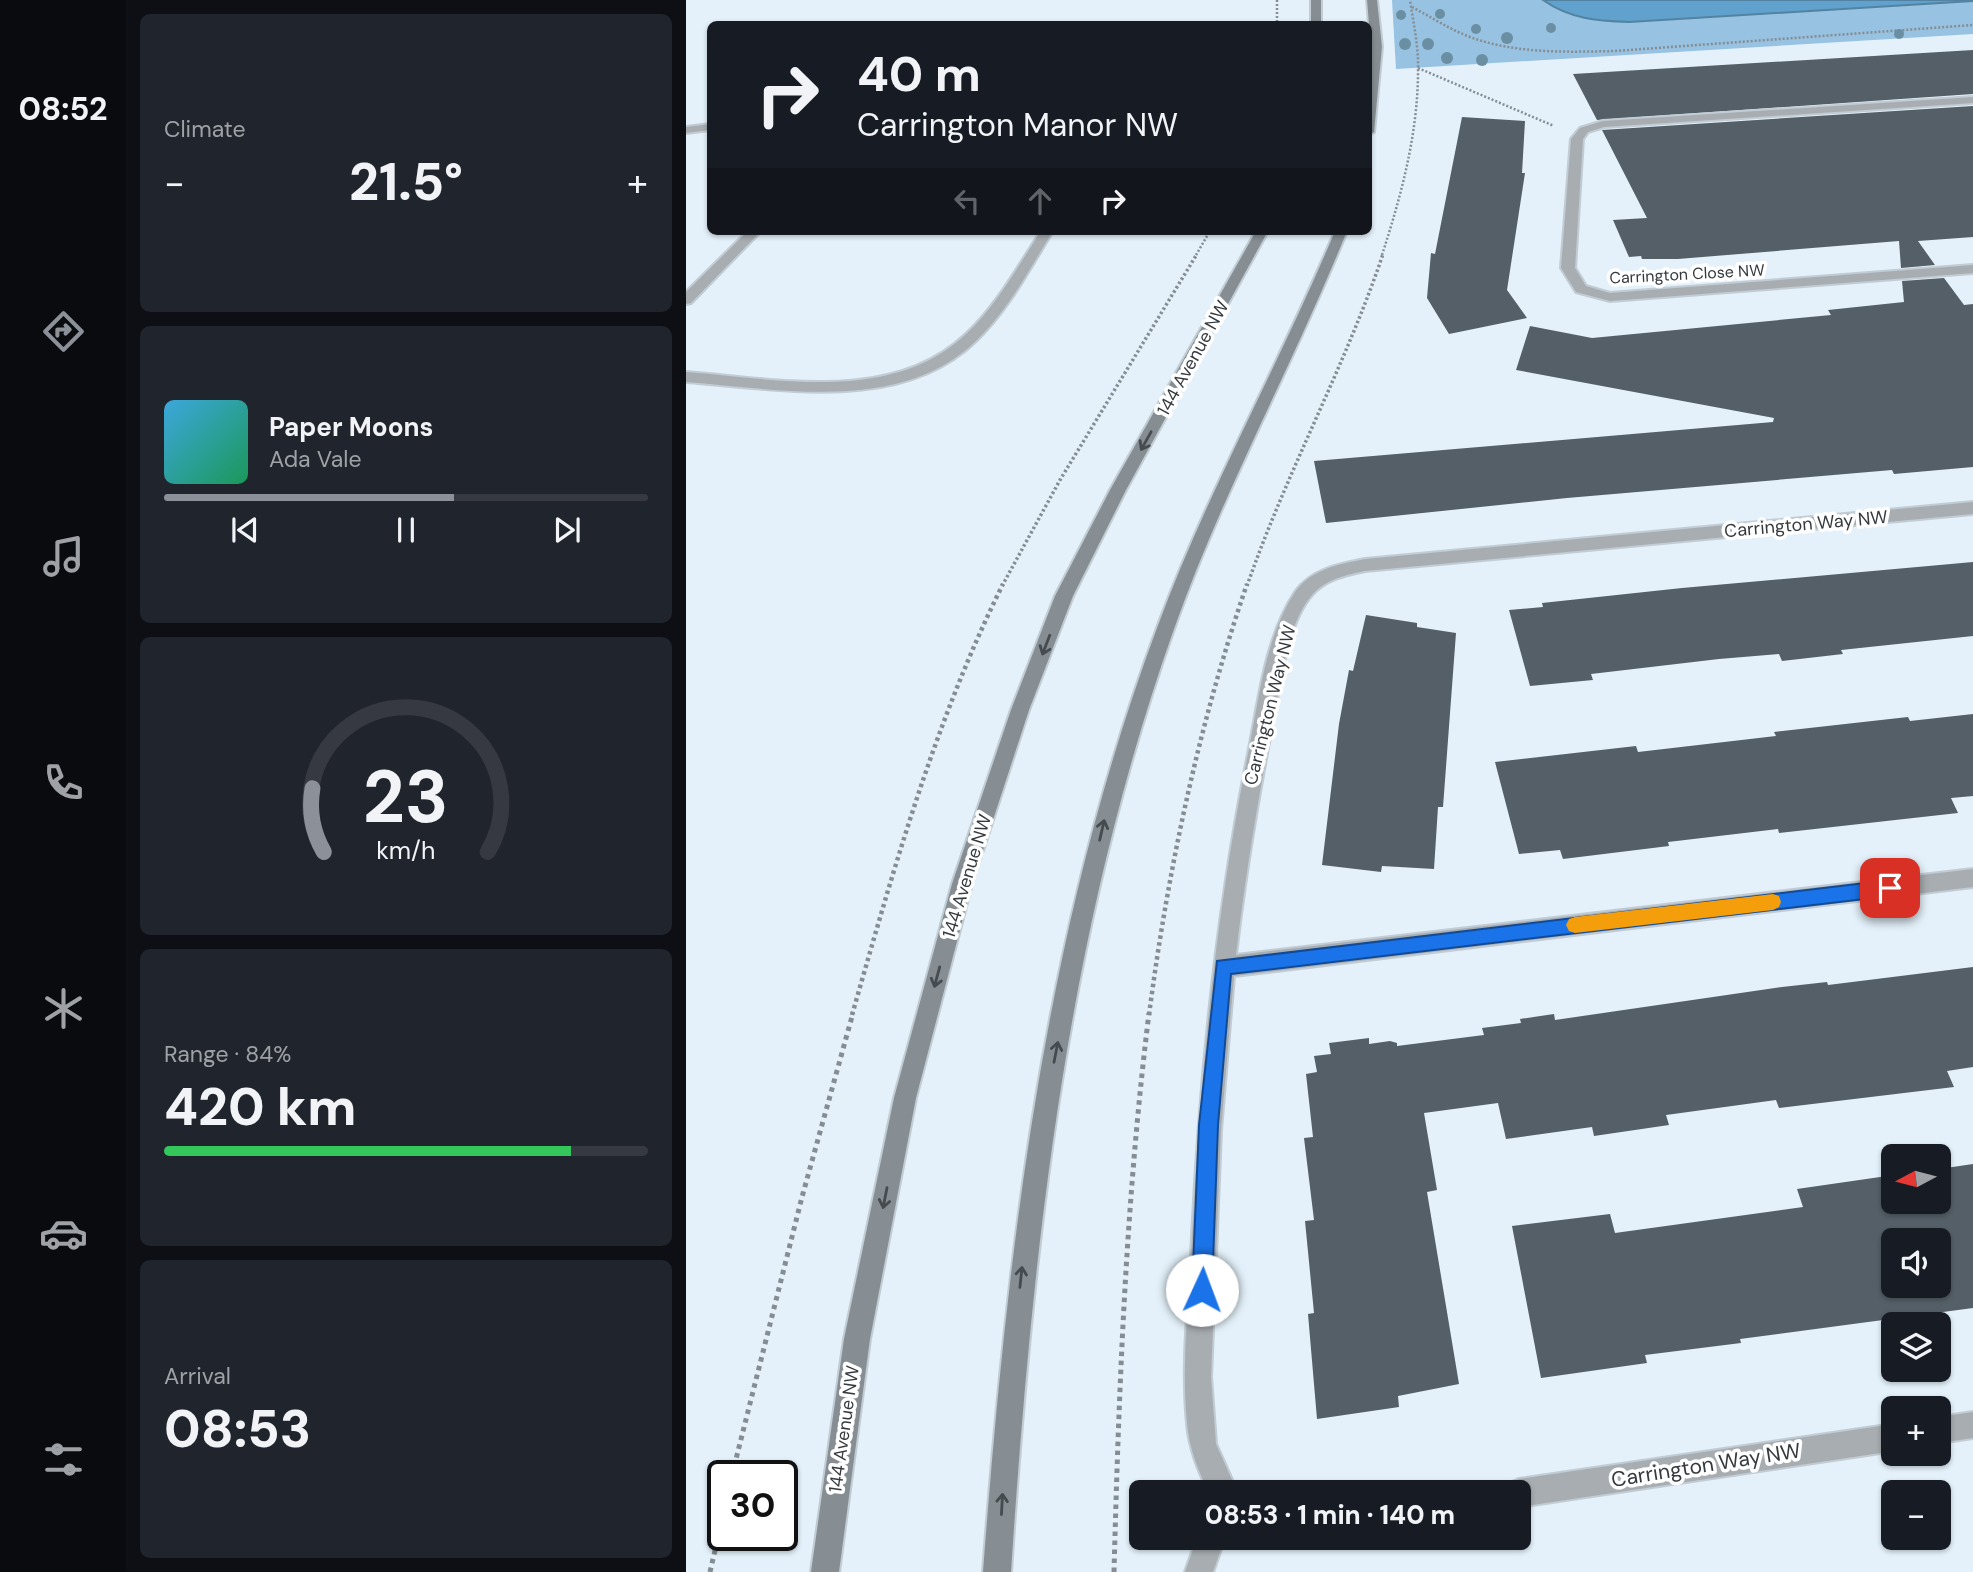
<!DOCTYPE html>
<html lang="en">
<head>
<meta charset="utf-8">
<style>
  body { margin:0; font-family:"DM Sans",sans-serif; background:#20242c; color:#f1f3f6; height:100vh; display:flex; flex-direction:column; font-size:26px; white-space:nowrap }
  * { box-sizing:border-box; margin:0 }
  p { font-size:23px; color:#9ea1a6 }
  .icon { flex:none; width:38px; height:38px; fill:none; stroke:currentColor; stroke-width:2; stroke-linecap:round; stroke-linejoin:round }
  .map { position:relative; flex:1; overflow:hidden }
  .sheet { display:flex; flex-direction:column; gap:14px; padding:14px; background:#0d0f14; width:560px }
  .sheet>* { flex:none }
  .hud { position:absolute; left:21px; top:21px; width:665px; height:214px; border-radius:10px; box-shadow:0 2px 5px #0004; background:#171b24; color:#f1f3f6; overflow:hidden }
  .needle { width:46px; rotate:263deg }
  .controls { position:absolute; left:1195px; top:1144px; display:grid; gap:14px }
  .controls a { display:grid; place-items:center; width:70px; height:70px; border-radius:10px; background:#171b24; box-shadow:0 2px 5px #0004; font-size:35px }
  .speed { position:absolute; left:21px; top:1460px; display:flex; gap:14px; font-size:35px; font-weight:700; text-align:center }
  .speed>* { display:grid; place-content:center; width:91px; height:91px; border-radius:50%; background:#171b24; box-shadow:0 2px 5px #0004; line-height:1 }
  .speed .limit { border:4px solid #111; border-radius:10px; background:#fff; color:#111 }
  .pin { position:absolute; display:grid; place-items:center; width:60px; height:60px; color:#fff; margin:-30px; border-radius:14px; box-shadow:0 4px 10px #0006 }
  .me { position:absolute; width:77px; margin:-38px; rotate:2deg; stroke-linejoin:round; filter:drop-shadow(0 0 5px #0008) }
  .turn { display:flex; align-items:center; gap:24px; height:147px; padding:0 35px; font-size:32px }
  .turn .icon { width:91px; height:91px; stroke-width:2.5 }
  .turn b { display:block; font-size:49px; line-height:60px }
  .lanes { display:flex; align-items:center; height:66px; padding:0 35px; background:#0003; justify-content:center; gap:35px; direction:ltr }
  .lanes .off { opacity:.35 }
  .big { font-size:52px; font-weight:800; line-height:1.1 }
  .sheet .card { flex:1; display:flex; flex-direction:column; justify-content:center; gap:10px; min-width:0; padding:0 24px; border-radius:10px; background:#20242c }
  .sheet .dial { align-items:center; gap:0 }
  .dial svg { height:182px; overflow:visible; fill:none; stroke:#363941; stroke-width:7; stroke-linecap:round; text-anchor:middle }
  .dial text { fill:#f1f3f6; stroke:none }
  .song { display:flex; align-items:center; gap:21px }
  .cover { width:84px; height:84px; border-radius:10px; background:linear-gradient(135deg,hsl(200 70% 55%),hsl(150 70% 35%)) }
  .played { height:7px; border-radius:4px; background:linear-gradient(90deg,#8c9099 60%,#363941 60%) }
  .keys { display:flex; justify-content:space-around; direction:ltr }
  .heat { display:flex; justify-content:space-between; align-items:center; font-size:38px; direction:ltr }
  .charge { height:10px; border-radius:5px; background:linear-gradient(90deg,#34c759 84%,#363941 0) }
  .trip { position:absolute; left:443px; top:1480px; width:402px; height:70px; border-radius:10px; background:#171b24; box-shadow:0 2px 5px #0004; font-weight:800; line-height:70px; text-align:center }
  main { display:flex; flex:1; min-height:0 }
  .tab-bar { display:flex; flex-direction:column; width:126px; justify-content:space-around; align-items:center; background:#090b0e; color:#9ea1a6 }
  .tab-bar .icon { width:49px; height:49px }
  .tab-bar .on { color:#8c9099 }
  .tab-bar b { font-size:32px; color:#f1f3f6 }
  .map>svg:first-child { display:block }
  .green { fill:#97c2e1 }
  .water { fill:#60a2cd; stroke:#5383a2; stroke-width:2 }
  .building { fill:#545f67; fill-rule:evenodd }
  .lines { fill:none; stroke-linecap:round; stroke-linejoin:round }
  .service-casing { stroke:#c1ccd4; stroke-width:4 }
  .minor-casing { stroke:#c1ccd4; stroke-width:4 }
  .secondary-casing { stroke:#c1ccd4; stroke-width:4 }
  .path-far3 { stroke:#848d93; stroke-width:2.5; stroke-dasharray:2 2; stroke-linecap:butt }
  .path-far2 { stroke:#848d93; stroke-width:3.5; stroke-dasharray:2.5 2.5; stroke-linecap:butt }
  .path-far1 { stroke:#848d93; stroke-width:4.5; stroke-dasharray:3.5 3.5; stroke-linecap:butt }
  .path { stroke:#848d93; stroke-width:5; stroke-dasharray:4.5 4.5; stroke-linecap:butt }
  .service { fill:#a8adb1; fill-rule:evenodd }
  .minor { fill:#a8adb1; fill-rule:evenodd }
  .secondary { fill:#868e93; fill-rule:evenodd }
  .tree { fill:#6a8fa3 }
  .oneway { stroke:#454b4f }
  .route { fill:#1a73e8; stroke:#114b97; stroke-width:2 }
  .slow { fill:#f59e0b }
  .labels { text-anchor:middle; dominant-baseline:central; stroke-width:7; stroke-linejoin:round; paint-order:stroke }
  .far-street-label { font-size:16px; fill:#353a3e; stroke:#fff }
  .street-label { font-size:18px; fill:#353a3e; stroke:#fff }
  .near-street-label { font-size:21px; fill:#353a3e; stroke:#fff }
</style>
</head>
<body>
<main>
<nav class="tab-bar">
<b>08:52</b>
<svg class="icon on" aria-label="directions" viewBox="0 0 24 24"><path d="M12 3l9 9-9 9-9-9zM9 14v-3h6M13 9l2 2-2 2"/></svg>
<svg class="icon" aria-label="music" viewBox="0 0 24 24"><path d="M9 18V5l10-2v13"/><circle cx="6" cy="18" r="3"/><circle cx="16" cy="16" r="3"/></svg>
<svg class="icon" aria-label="phone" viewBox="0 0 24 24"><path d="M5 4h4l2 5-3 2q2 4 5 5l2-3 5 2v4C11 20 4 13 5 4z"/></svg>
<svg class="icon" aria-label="climate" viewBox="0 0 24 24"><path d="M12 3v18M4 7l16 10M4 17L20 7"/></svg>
<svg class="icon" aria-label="car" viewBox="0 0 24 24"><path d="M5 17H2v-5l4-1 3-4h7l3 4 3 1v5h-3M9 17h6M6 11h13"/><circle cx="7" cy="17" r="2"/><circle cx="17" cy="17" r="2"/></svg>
<svg class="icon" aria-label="filters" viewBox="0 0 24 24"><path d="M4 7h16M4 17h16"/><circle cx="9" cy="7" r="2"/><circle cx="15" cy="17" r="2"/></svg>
</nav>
<section class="sheet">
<div class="card"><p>Climate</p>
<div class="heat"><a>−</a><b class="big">21.5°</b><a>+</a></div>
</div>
<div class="card">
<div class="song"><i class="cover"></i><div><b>Paper Moons</b><p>Ada Vale</p></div></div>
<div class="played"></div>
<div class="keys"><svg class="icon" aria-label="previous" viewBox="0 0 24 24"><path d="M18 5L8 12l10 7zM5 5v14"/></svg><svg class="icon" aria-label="pause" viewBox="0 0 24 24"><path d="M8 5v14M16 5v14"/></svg><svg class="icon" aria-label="next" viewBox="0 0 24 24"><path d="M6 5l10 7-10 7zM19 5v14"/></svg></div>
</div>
<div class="card dial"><svg viewBox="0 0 100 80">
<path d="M14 69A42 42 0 1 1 86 69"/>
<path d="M14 69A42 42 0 0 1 9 41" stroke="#8c9099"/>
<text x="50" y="56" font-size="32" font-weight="700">23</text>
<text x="50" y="72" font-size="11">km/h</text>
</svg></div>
<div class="card"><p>Range · 84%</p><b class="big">420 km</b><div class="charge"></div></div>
<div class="card"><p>Arrival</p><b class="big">08:53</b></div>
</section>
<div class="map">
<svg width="1287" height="1572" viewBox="0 0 1287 1572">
  <rect width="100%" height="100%" fill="#e4f1fa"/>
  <path class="green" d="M 706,0 L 1287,0 L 1287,34 L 710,69 Z"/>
  <path class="water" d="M 857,0 L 1287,0 L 1287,1 L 943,22 C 911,21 884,19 857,0 Z"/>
  <g class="building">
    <path d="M 1287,50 L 1287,94 L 911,120 L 887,74 Z"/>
    <path d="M 1287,106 L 1287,237 L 1232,241 L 1249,265 L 1215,268 L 1213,241 L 992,259 L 956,259 L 955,256 L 943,257 L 927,220 L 961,218 L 916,130 Z"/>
    <path d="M 776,117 L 839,121 L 836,173 L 839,173 L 821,290 L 841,318 L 763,334 L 741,298 L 745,253 L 749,254 Z"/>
    <path d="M 1258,278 L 1278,305 L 1287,304 L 1287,467 L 1208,474 L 1206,470 L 881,498 L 640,523 L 628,461 L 1087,422 L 1088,418 L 830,370 L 844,326 L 906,338 L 1145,315 L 1142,310 L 1218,302 L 1216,281 Z"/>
    <path d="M 1287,562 L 1287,636 L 1155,650 L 1157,654 L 1096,661 L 1093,654 L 1033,659 L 905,674 L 907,680 L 844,686 L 823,610 L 857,607 L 856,603 L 996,588 Z"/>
    <path d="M 680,615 L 731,623 L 731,627 L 770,633 L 757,807 L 752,807 L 748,869 L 696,866 L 695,872 L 636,865 L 653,724 L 663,670 L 667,671 Z"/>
    <path d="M 1287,714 L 1287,796 L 1265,798 L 1272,813 L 1093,833 L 1092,829 L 982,842 L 983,846 L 877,859 L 874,850 L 833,854 L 809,762 L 950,746 L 952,752 L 1090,736 L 1088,732 L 1222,717 L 1224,721 Z"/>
    <path d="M 1287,967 L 1287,1067 L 1261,1071 L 1268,1087 L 1093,1108 L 1090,1100 L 980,1115 L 983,1125 L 908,1136 L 906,1127 L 820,1139 L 812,1103 L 738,1113 L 751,1190 L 741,1192 L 773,1384 L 712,1396 L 713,1407 L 631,1419 L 622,1314 L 628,1313 L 619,1221 L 628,1220 L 618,1138 L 627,1137 L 620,1074 L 631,1072 L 628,1056 L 645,1054 L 643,1043 L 683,1038 L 683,1044 L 704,1041 L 711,1043 L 711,1046 L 798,1035 L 796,1028 L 835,1023 L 834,1019 L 868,1014 L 869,1020 L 1096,987 L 1141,982 L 1142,985 Z"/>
    <path d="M 1287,1164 L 1287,1308 L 1054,1339 L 1055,1343 L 959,1355 L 961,1363 L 855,1378 L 826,1226 L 924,1214 L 929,1233 L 1117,1207 L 1111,1189 L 1208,1175 L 1208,1202 L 1253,1202 L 1253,1169 ZM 1208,1241 L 1253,1241 L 1253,1286 L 1208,1286 Z"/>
  </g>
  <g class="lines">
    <g class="service-casing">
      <path id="service" d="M 511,1538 L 539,1538 L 527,1572 L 499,1572 Z"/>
    </g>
    <g class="minor-casing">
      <g id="minor">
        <path d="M 1287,97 L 1287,103 L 918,127 L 902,132 L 897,139 L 889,268 L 900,286 L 924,293 L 1287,265 L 1287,273 L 924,301 L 890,292 L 875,268 L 885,139 L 894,128 L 917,121 Z"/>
        <path d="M 24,124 L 24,130 L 0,133 L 0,127 Z"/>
        <path d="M 62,231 L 75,231 L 5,303 L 0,304 L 0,292 Z"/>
        <path d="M 355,231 L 367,231 C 344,268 323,309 291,340 C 216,414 95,389 0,382 L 0,372 C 92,379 207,404 280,334 C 311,305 332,266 355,231 Z"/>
        <path d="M 1287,502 L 1287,514 L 679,571 C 660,575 640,579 626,595 C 601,623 594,685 587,722 C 572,799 559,877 550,955 L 1287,869 L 1287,887 L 548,976 L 535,1130 L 525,1377 L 530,1444 L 552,1493 L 523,1493 C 512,1470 503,1448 501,1423 C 495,1362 503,1299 506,1237 C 514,1073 530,911 563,749 C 573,697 580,636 609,592 C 625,569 654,564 679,559 Z"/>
        <path d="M 1287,1412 L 1287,1438 L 1253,1443 L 1253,1417 Z"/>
        <path d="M 1208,1424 L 1208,1451 L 833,1507 L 833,1493 L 819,1493 L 823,1483 L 833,1479 Z"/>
      </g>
    </g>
    <g class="secondary-casing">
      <g id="secondary">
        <rect x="625" y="0" width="10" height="24"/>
        <path d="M 681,0 L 691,0 L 696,47 L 688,132 L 682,135 C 682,89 686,46 681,0 Z"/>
        <path d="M 570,231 L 582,231 L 440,490 L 387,596 L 343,710 L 286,884 L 230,1098 L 184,1339 L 153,1572 L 125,1572 L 158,1339 L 208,1098 L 266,884 L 325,710 L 369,596 L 424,490 Z"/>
        <path d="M 649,231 L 661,231 C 607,365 536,493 488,629 C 380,932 346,1253 325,1572 L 297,1572 C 321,1252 358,931 471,628 C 521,492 593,365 649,231 Z"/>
      </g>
    </g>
    <g class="path-far3">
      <path d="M 591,0 L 591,24"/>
      <path d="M 726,7 C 745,17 763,29 784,37 C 830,54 881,52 929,51 L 1287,25"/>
      <path d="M 732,68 L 868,126"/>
      <path d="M 510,255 L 524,231"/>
      <path d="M 696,255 C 716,193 733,130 732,64 C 732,43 727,21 724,0"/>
    </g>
    <g class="path-far2">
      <path d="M 316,586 L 374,480 L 511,254"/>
      <path d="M 561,586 C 600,473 659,367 697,254"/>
    </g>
    <g class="path-far1">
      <path d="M 166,1015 C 208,868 249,721 317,584"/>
      <path d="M 463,1015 C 482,869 513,724 561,584"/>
    </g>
    <g class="path">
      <path d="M 46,1475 L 116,1197 L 167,1013"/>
      <path d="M 24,1572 L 37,1516"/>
      <path d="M 428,1572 C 433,1385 440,1199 463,1013"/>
    </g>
    <use href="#service" class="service"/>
    <use href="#minor" class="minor"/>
    <use href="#secondary" class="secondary"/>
  </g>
  <g class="tree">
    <circle cx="754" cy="14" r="5"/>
    <circle cx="715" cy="15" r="5"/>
    <circle cx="865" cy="28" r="5"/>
    <circle cx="790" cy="29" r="5"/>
    <circle cx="1213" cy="34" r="5"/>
    <circle cx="821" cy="38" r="6"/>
    <circle cx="719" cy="44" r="6"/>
    <circle cx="742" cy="44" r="6"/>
    <circle cx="761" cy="58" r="6"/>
    <circle cx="796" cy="60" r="6"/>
  </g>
  <defs><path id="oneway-shaft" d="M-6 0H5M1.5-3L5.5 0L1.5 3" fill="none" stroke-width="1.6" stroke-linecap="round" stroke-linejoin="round" transform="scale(1.75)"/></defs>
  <g class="oneway">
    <use href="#oneway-shaft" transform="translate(460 441) rotate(119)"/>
    <use href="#oneway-shaft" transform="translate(360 645) rotate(111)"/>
    <use href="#oneway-shaft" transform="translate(416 830) rotate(-77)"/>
    <use href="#oneway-shaft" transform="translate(251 977) rotate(105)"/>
    <use href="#oneway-shaft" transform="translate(370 1052) rotate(-79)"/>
    <use href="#oneway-shaft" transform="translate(199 1198) rotate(101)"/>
    <use href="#oneway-shaft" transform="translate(335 1277) rotate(-84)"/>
    <use href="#oneway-shaft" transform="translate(316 1504) rotate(-87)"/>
  </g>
  <path class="route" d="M 1204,880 L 1210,882 L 1212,888 L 1210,893 L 1204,896 L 545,974 L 532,1125 L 526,1290 L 523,1297 L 516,1301 L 509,1297 L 506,1290 L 513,1125 L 531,961 Z"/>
  <path class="slow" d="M 1087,894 L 1093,896 L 1095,902 L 1093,907 L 1087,910 L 889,933 L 883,931 L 880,925 L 883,919 L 889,917 Z"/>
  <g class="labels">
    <g class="far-street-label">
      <text transform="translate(1001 274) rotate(-3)">Carrington Close NW</text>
    </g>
    <g class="street-label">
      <text transform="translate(507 358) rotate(-61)">144 Avenue NW</text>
      <text transform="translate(1120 524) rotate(-5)">Carrington Way NW</text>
      <text transform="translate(584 705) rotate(-76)">Carrington Way NW</text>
      <text transform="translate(281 876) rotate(-73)">144 Avenue NW</text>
      <text transform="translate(158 1429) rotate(-82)">144 Avenue NW</text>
    </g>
    <g class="near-street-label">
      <text transform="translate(1020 1465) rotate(-9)">Carrington Way NW</text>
    </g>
  </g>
</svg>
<div class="controls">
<a><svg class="needle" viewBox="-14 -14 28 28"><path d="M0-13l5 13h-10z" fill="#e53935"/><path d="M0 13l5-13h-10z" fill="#9ea1a6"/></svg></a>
<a><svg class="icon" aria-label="sound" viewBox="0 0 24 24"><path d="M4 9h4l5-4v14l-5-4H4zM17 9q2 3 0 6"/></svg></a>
<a><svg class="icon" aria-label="layers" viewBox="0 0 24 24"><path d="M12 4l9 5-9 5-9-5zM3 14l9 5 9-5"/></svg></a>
<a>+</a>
<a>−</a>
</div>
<div class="speed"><div class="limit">30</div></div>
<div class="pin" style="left:1204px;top:888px;background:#d93025"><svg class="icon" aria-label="arrive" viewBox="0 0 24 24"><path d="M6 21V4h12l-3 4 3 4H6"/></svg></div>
<svg class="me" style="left:516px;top:1290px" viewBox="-20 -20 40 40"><circle r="19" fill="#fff"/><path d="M0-13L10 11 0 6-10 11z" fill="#1a73e8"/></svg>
<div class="trip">08:53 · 1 min · 140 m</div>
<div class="hud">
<div class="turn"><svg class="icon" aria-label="right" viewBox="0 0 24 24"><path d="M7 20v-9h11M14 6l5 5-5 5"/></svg><div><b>40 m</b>Carrington Manor NW</div></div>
<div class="lanes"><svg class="icon off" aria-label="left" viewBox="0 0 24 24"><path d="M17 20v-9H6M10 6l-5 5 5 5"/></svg><svg class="icon off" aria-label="ahead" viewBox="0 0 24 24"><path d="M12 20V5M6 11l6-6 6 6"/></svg><svg class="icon" aria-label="right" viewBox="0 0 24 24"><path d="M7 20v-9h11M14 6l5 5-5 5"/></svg></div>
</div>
</div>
</main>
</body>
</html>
